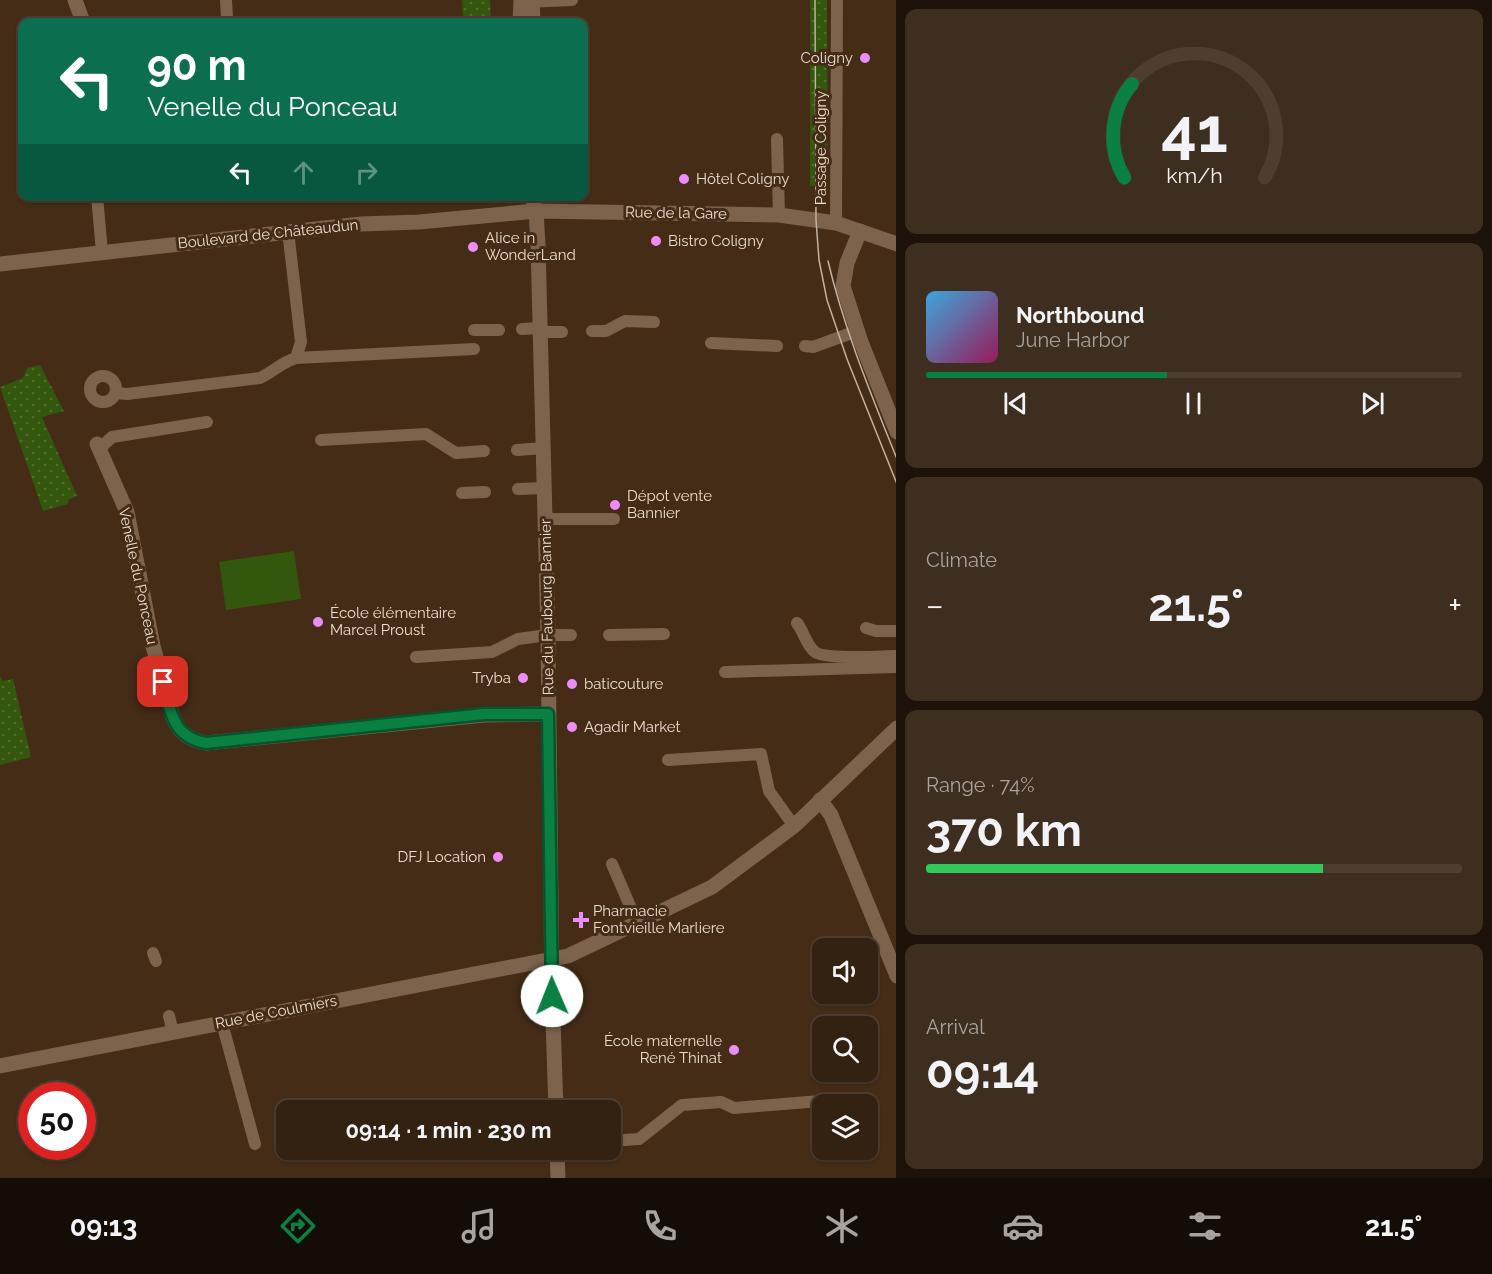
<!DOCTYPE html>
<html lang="en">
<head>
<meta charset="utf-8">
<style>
  body { margin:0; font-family:Raleway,sans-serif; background:#3e2e1f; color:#f1f3f6; height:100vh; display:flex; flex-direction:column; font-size:22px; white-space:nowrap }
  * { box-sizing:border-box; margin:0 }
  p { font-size:20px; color:#a9a39f }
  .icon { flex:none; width:33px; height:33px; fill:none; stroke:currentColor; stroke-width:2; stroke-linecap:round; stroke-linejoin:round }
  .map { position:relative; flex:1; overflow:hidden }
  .drawer { display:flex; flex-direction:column; gap:9px; padding:9px; background:#1c1209; width:596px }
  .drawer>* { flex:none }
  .guide { position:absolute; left:18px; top:18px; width:570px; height:183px; border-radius:12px; box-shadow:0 2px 4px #0004,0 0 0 2px #4e3e31; background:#0b6e4f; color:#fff; overflow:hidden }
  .controls { position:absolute; left:812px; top:938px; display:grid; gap:12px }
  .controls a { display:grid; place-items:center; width:66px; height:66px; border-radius:12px; background:#332111; box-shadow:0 2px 4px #0004,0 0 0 2px #4e3e31; font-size:30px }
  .speed { position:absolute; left:18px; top:1082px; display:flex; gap:12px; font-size:30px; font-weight:700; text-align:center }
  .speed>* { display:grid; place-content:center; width:78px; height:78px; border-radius:50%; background:#332111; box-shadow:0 2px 4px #0004,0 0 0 2px #4e3e31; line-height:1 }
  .speed .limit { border:9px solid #d22; background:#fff; color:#111 }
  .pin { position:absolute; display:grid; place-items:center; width:51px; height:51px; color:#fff; margin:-26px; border-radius:12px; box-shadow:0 3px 9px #0006 }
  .me { position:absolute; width:66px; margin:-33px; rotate:359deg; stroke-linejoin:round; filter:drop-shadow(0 0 4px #0008) }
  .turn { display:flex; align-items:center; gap:21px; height:126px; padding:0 30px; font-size:27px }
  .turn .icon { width:78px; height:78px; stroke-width:2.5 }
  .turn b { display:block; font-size:42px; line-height:51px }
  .lanes { display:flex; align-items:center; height:57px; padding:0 30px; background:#0003; justify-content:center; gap:30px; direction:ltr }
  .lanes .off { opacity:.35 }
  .big { font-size:45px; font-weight:700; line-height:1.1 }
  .drawer .widget { flex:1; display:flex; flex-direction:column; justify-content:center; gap:9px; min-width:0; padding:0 21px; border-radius:12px; background:#3e2e1f }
  .drawer .dial { align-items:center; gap:0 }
  .dial svg { height:156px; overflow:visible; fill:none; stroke:#4e3e31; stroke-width:7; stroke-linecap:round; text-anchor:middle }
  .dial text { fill:#f1f3f6; stroke:none }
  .song { display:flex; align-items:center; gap:18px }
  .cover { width:72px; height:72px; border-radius:9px; background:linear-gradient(135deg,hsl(200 70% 55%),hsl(330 70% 35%)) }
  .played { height:6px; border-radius:3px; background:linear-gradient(90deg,#0b8043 45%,#4e3e31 45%) }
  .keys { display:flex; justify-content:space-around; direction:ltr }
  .heat { display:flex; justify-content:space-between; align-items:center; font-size:33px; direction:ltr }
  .charge { height:9px; border-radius:4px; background:linear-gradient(90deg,#34c759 74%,#4e3e31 0) }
  .trip { position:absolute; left:276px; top:1100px; width:345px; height:60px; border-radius:12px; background:#332111; box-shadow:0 2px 4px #0004,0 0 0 2px #4e3e31; font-weight:700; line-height:60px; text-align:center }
  .menu { display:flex; height:96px; justify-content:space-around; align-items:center; background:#140d07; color:#a9a39f }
  .menu .icon { width:42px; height:42px }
  .menu .selected { color:#0b8043 }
  .menu b { font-size:27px; color:#f1f3f6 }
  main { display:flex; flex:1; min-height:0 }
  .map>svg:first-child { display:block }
  .grass { fill:url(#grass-dots) }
  .pitch { fill:#32570d }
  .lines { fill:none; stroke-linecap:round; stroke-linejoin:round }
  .service { stroke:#7d634c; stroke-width:12 }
  .minor { stroke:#7d634c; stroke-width:15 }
  .secondary { stroke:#7d634c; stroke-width:15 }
  .tram { stroke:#c3b1a2; stroke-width:1.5 }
  .route-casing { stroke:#07532c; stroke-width:15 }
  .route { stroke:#0b8043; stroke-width:10 }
  .poi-dot { fill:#ed8cf9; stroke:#442c17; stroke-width:2 }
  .labels { text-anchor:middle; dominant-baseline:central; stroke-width:6; stroke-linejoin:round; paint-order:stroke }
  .poi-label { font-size:15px; fill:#ebdbce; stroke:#442c17; text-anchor:start }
  .street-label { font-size:15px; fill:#ebdbce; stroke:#442c17 }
</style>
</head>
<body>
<main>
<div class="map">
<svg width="897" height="1178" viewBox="0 0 897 1178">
  <defs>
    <pattern id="grass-dots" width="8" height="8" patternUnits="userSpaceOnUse" patternTransform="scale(1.5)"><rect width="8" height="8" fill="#32570d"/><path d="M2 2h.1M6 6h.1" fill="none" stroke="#506f2f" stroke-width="1.8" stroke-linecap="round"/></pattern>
  </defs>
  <rect width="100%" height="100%" fill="#442c17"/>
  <g class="grass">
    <path d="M 462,0 L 490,0 L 491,22 L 399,22 L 399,20 L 463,16 Z"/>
    <path d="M 810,0 L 827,0 L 828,186 L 810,186 Z"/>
    <path d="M 40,365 L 64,411 L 42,417 L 77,496 L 68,500 L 68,504 L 43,511 L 0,387 L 23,378 L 27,368 Z"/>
    <path d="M 0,677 L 3,681 L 13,679 L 31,757 L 0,765 Z"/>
  </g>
  <path class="pitch" d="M 294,551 L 301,599 L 226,610 L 219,562 Z"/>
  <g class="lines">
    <g class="service">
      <path d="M 226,0 L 227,17"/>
      <path d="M 525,2 L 572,0"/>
      <path d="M 777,139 L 779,215"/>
      <path d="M 97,196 L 102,252"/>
      <path d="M 836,223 L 837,0"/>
      <path d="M 288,231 L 301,342 L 296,358"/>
      <path d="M 522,329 L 540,328"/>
      <path d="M 474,330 L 499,330"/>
      <path d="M 592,331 L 606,331 L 625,321 L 654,322"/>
      <path d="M 540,332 L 562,332"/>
      <path d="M 711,343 L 777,346"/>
      <path d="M 805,346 L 813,347 L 857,331"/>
      <circle cx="103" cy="389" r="13"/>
      <path d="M 116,393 L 127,394 L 260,378 C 273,372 282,362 296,358 L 474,349"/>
      <path d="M 321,440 L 426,434 L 456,453 L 484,451"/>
      <path d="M 99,449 L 112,437 L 207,422"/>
      <path d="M 517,450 L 544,448"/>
      <path d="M 518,489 L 545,488"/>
      <path d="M 462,493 L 485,492"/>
      <path d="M 545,519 L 614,519"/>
      <path d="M 797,623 C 804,632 806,645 815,652 C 826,660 880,656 897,656"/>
      <path d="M 866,628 L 876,631 L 897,631"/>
      <path d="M 609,635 L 664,634"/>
      <path d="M 416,657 L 492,652 L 518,639 L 548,635 L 571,635"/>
      <path d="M 725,672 L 897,667"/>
      <path d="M 668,760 L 761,754 L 769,791 L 794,826"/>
      <path d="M 612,864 L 637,922"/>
      <path d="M 153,953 L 156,961"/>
      <path d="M 169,1016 L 173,1032"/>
      <path d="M 222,1023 L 255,1144"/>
      <path d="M 610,1141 L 639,1139 L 682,1105 L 721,1102 L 734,1108 L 820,1101 L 825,1104"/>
    </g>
    <g class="minor">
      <path d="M 75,0 L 83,22"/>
      <path d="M 860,231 L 847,263 L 843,286 L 861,342 L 897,432"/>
      <path d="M 97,444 L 127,512 L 153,646 L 173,718 C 180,734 190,740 206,743 L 484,715 L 548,714"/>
      <path d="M 820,800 L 831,815 L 897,976"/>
      <path d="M 0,1066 L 568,956 L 712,887 L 794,826 L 897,728"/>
    </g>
    <g class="secondary">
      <path d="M 532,0 L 533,22"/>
      <path d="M 520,22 L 521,0"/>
      <path d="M 532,196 L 536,211 L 538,245 L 548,635 L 552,989 L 556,1110"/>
      <path d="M 0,264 L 361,224 L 419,222 L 536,211 L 779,215 L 836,223 L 897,244"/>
      <path d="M 557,1149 L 558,1178"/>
    </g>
    <g class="tram">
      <path d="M 815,0 L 816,220 L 819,260 L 827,300 L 847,359 L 897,484"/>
      <path d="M 828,261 C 844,329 871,394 897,459"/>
    </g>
  </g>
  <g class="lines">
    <g class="route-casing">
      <path id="route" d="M 163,682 C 171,712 172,737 206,743 L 484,714 L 548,714 L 552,996"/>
    </g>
    <use href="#route" class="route"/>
  </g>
  <g class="poi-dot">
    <circle cx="865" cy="58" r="6"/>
    <circle cx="684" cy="179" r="6"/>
    <circle cx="656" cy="241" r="6"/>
    <circle cx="473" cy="247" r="6"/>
    <circle cx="615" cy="505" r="6"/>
    <circle cx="318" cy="622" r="6"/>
    <circle cx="523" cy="678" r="6"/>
    <circle cx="572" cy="684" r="6"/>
    <circle cx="572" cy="727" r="6"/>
    <circle cx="498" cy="857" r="6"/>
    <path d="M578 911h6v6h6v6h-6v6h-6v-6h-6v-6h6z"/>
    <circle cx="734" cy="1050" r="6"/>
  </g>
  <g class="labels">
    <g class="poi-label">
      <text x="853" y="58" text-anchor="end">Coligny</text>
      <text x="696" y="179">Hôtel Coligny</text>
      <text x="485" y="238">Alice in<tspan x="485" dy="17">WonderLand</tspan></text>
      <text x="668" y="241">Bistro Coligny</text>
      <text x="627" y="496">Dépot vente<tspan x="627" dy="17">Bannier</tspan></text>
      <text x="330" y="613">École élémentaire<tspan x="330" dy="17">Marcel Proust</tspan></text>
      <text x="511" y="678" text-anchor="end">Tryba</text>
      <text x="584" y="684">baticouture</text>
      <text x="584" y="727">Agadir Market</text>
      <text x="486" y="857" text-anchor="end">DFJ Location</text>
      <text x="593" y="911">Pharmacie<tspan x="593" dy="17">Fontvieille Marliere</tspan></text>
      <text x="722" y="1041" text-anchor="end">École maternelle<tspan x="722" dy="17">René Thinat</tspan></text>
    </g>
    <g class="street-label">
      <text transform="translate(821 148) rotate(-90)">Passage Coligny</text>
      <text transform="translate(676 213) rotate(1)">Rue de la Gare</text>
      <text transform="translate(268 234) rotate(-6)">Boulevard de Châteaudun</text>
      <text transform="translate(138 576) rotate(78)">Venelle du Ponceau</text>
      <text transform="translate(547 607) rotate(-91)">Rue du Faubourg Bannier</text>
      <text transform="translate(276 1012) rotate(-11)">Rue de Coulmiers</text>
    </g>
  </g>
</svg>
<div class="controls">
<a><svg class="icon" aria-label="sound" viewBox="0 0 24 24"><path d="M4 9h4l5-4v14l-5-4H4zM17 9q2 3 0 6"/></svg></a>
<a><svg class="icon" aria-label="search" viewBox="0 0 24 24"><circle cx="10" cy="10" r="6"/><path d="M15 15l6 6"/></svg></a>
<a><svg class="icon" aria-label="layers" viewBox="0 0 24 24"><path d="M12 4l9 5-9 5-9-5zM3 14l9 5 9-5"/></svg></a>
</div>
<div class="speed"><div class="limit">50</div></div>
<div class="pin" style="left:163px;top:682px;background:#d93025"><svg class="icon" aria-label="arrive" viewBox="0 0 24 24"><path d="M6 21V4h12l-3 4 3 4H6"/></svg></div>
<svg class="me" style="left:552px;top:996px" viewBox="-20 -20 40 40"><circle r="19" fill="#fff"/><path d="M0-13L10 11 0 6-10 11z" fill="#0b8043"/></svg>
<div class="trip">09:14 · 1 min · 230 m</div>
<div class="guide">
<div class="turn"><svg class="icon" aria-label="left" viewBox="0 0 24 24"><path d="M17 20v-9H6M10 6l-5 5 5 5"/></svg><div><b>90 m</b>Venelle du Ponceau</div></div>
<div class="lanes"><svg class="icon" aria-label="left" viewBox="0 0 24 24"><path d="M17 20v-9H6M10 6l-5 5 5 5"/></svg><svg class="icon off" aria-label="ahead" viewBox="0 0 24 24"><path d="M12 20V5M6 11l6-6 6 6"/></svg><svg class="icon off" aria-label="right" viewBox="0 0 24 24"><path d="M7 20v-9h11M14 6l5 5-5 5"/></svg></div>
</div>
</div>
<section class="drawer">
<div class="widget dial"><svg viewBox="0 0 100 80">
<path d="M14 69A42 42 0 1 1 86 69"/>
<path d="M14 69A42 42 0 0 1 18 21" stroke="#0b8043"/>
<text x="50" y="56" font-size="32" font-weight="700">41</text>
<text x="50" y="72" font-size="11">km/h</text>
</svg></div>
<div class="widget">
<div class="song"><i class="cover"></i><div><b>Northbound</b><p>June Harbor</p></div></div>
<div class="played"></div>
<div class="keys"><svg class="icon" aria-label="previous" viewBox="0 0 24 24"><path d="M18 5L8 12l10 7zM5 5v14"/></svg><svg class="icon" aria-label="pause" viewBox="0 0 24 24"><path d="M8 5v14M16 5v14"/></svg><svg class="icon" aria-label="next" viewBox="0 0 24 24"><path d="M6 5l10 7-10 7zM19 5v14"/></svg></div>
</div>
<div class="widget"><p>Climate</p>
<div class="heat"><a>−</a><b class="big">21.5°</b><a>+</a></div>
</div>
<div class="widget"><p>Range · 74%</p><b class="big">370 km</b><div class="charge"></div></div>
<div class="widget"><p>Arrival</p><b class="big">09:14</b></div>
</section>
</main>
<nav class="menu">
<b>09:13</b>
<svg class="icon selected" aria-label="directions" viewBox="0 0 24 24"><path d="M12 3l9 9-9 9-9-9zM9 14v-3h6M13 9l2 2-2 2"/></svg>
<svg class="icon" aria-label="music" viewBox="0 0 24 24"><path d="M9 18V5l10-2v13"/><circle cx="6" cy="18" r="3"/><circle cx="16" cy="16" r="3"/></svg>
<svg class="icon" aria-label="phone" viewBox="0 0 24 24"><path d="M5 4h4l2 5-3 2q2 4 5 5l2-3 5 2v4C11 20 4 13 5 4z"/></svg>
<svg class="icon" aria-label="climate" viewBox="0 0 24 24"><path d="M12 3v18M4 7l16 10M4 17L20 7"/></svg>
<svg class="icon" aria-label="car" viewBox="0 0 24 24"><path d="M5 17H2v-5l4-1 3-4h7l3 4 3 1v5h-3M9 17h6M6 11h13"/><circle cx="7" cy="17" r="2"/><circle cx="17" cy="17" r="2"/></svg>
<svg class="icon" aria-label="filters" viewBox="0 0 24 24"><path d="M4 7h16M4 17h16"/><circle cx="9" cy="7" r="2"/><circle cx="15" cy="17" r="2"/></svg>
<b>21.5°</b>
</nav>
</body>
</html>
